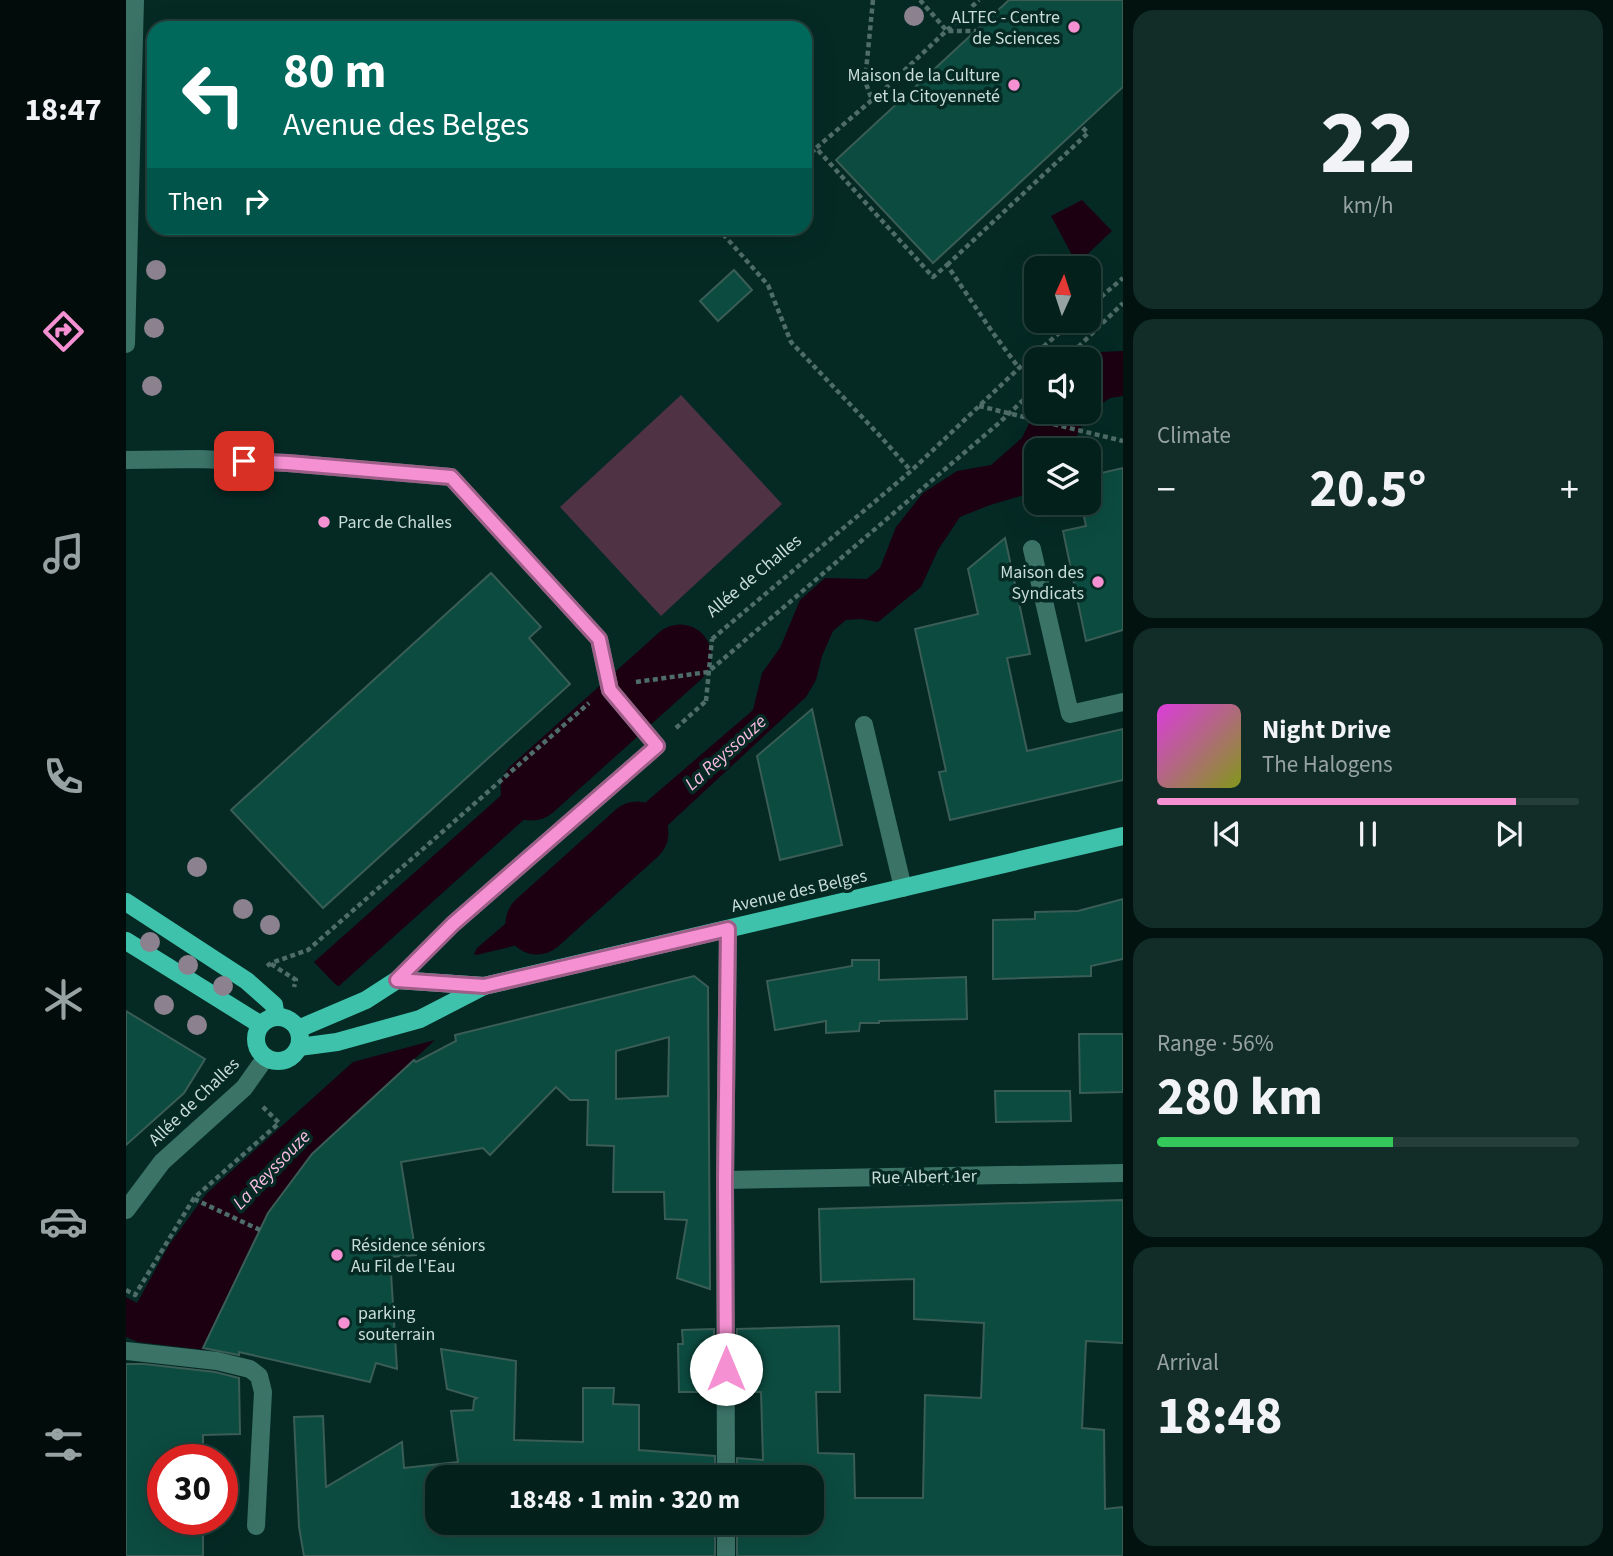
<!DOCTYPE html>
<html lang="en">
<head>
<meta charset="utf-8">
<style>
  body { margin:0; font-family:"Source Sans 3",sans-serif; background:#122d28; color:#f1f3f6; height:100vh; display:flex; flex-direction:column; font-size:26px; white-space:nowrap }
  * { box-sizing:border-box; margin:0 }
  p { font-size:23px; color:#97a3a3 }
  .icon { flex:none; width:38px; height:38px; fill:none; stroke:currentColor; stroke-width:2; stroke-linecap:round; stroke-linejoin:round }
  .map { position:relative; flex:1; overflow:hidden }
  .sheet { display:flex; flex-direction:column; gap:10px; padding:10px; background:#02120f; width:490px }
  .sheet>* { flex:none }
  .guide { position:absolute; left:21px; top:21px; width:665px; height:214px; border-radius:21px; box-shadow:0 7px 28px #0002,0 0 0 2px #253e3a; background:#00695c; color:#fff; overflow:hidden }
  .needle { width:46px; rotate:3deg }
  .buttons { position:absolute; left:898px; top:256px; display:grid; gap:14px }
  .buttons a { display:grid; place-items:center; width:77px; height:77px; border-radius:14px; background:#04201b; box-shadow:0 7px 28px #0002,0 0 0 2px #253e3a; font-size:35px }
  .speed { position:absolute; left:21px; top:1444px; display:flex; gap:14px; font-size:35px; font-weight:700; text-align:center }
  .speed>* { display:grid; place-content:center; width:91px; height:91px; border-radius:50%; background:#04201b; box-shadow:0 7px 28px #0002,0 0 0 2px #253e3a; line-height:1 }
  .speed .limit { border:10px solid #d22; background:#fff; color:#111 }
  .pin { position:absolute; display:grid; place-items:center; width:60px; height:60px; color:#fff; margin:-30px; border-radius:14px; box-shadow:0 4px 10px #0006 }
  .me { position:absolute; width:77px; margin:-38px; rotate:0deg; stroke-linejoin:round; filter:drop-shadow(0 0 5px #0008) }
  .turn { display:flex; align-items:center; gap:24px; height:147px; padding:0 21px; font-size:32px }
  .turn .icon { width:91px; height:91px; stroke-width:2.5 }
  .turn b { display:block; font-size:49px; line-height:60px }
  .then { display:flex; align-items:center; height:66px; padding:0 21px; background:#0003; gap:14px; font-size:26px }
  .big { font-size:52px; font-weight:700; line-height:1.1 }
  .sheet .card { flex:1; display:flex; flex-direction:column; justify-content:center; gap:10px; min-width:0; padding:0 24px; border-radius:21px; background:#122d28 }
  .sheet .dial { align-items:center; gap:0 }
  .dial b { font-size:91px; line-height:1 }
  .song { display:flex; align-items:center; gap:21px }
  .cover { width:84px; height:84px; border-radius:10px; background:linear-gradient(135deg,hsl(300 70% 55%),hsl(70 70% 35%)) }
  .played { height:7px; border-radius:4px; background:linear-gradient(90deg,#f591d2 85%,#253e3a 85%) }
  .keys { display:flex; justify-content:space-around; direction:ltr }
  .heat { display:flex; justify-content:space-between; align-items:center; font-size:38px; direction:ltr }
  .charge { height:10px; border-radius:5px; background:linear-gradient(90deg,#34c759 56%,#253e3a 0) }
  .trip { position:absolute; left:299px; top:1465px; width:399px; height:70px; border-radius:21px; background:#04201b; box-shadow:0 7px 28px #0002,0 0 0 2px #253e3a; font-weight:700; line-height:70px; text-align:center }
  main { display:flex; flex:1; min-height:0 }
  .tabs { display:flex; flex-direction:column; width:126px; justify-content:space-around; align-items:center; background:#020d0b; color:#97a3a3 }
  .tabs .icon { width:49px; height:49px }
  .tabs .current { color:#f591d2 }
  .tabs b { font-size:32px; color:#f1f3f6 }
  .map>svg:first-child { display:block }
  .green { fill:#503245 }
  .water { fill:#1c0012 }
  .lines { fill:none; stroke-linecap:round; stroke-linejoin:round }
  .river { stroke:#1c0012; stroke-width:63 }
  .building { fill:#0c4b40; stroke:#3a5d55; stroke-width:2; fill-rule:evenodd }
  .path { stroke:#4f6d68; stroke-width:4.5; stroke-dasharray:5 3.5; stroke-linecap:butt }
  .minor { stroke:#3b7367; stroke-width:18 }
  .major { stroke:#3fc2ab; stroke-width:18 }
  .path-bridge { stroke:#4f6d68; stroke-width:4.5; stroke-dasharray:5 3.5; stroke-linecap:butt }
  .tree { fill:#8b818f }
  .route-casing { stroke:#9f5e88; stroke-width:18 }
  .route { stroke:#f591d2; stroke-width:12 }
  .poi-dot { fill:#f591d2; stroke:#052a24; stroke-width:2.5 }
  .labels { text-anchor:middle; dominant-baseline:central; stroke-width:7; stroke-linejoin:round; paint-order:stroke }
  .poi-label { font-size:18px; fill:#c9dcd7; stroke:#052a24; text-anchor:end }
  .street-label { font-size:18px; fill:#c9dcd7; stroke:#052a24 }
  .water-label { font-size:19px; font-style:italic; fill:#fabce2; stroke:#052a24 }
</style>
</head>
<body>
<main>
<nav class="tabs">
<b>18:47</b>
<svg class="icon current" aria-label="directions" viewBox="0 0 24 24"><path d="M12 3l9 9-9 9-9-9zM9 14v-3h6M13 9l2 2-2 2"/></svg>
<svg class="icon" aria-label="music" viewBox="0 0 24 24"><path d="M9 18V5l10-2v13"/><circle cx="6" cy="18" r="3"/><circle cx="16" cy="16" r="3"/></svg>
<svg class="icon" aria-label="phone" viewBox="0 0 24 24"><path d="M5 4h4l2 5-3 2q2 4 5 5l2-3 5 2v4C11 20 4 13 5 4z"/></svg>
<svg class="icon" aria-label="climate" viewBox="0 0 24 24"><path d="M12 3v18M4 7l16 10M4 17L20 7"/></svg>
<svg class="icon" aria-label="car" viewBox="0 0 24 24"><path d="M5 17H2v-5l4-1 3-4h7l3 4 3 1v5h-3M9 17h6M6 11h13"/><circle cx="7" cy="17" r="2"/><circle cx="17" cy="17" r="2"/></svg>
<svg class="icon" aria-label="filters" viewBox="0 0 24 24"><path d="M4 7h16M4 17h16"/><circle cx="9" cy="7" r="2"/><circle cx="15" cy="17" r="2"/></svg>
</nav>
<div class="map">
<svg width="997" height="1556" viewBox="0 0 997 1556">
  <rect width="100%" height="100%" fill="#052a24"/>
  <path class="green" d="M 555,395 L 656,504 L 535,616 L 434,507 Z"/>
  <g class="water">
    <path d="M 956,200 L 986,231 L 951,264 L 925,216 Z"/>
    <path d="M 997,351 L 997,396 L 984,398 L 962,413 L 944,450 L 910,450 L 910,486 L 901,494 L 864,505 L 834,517 L 812,550 L 795,587 L 752,622 L 735,619 L 720,620 L 707,631 L 696,656 L 690,680 L 680,697 L 459,902 L 434,876 L 627,710 L 636,673 L 654,648 L 674,600 L 699,578 L 741,579 L 754,568 L 770,527 L 797,493 L 831,471 L 865,465 L 896,438 L 910,409 L 910,411 L 962,411 L 962,359 L 958,359 L 975,352 Z"/>
    <path d="M 551,640 L 572,663 L 534,698 L 529,707 L 505,681 Z"/>
    <path d="M 460,720 L 484,748 L 470,755 L 213,986 L 210,985 L 188,962 Z"/>
    <path d="M 420,889 L 445,914 L 417,939 L 350,955 L 348,954 L 351,948 Z"/>
    <path d="M 309,1040 L 186,1154 L 142,1213 L 79,1343 L 79,1350 L 12,1342 L 0,1337 L 0,1297 L 11,1303 L 43,1245 L 80,1194 L 227,1062 Z"/>
  </g>
  <g class="lines">
    <g class="river">
      <path d="M 406,789 L 554,656"/>
      <path d="M 411,923 L 511,833"/>
    </g>
  </g>
  <g class="building">
    <path d="M 883,0 L 997,0 L 997,87 L 807,263 L 710,160 Z"/>
    <path d="M 608,270 L 626,290 L 592,321 L 574,301 Z"/>
    <path d="M 997,468 L 997,630 L 960,641 L 937,531 L 960,526 L 955,502 L 962,502 L 962,476 Z"/>
    <path d="M 879,538 L 904,654 L 881,658 L 901,751 L 997,729 L 997,780 L 824,820 L 813,772 L 820,771 L 789,629 L 852,614 L 842,569 Z"/>
    <path d="M 365,573 L 415,627 L 403,638 L 444,684 L 197,908 L 105,810 Z"/>
    <path d="M 686,709 L 716,845 L 654,860 L 631,756 Z"/>
    <path d="M 997,899 L 997,959 L 965,966 L 965,976 L 867,979 L 867,920 L 909,919 L 909,912 L 952,911 Z"/>
    <path d="M 726,960 L 753,960 L 753,980 L 840,977 L 841,1019 L 753,1021 L 753,1023 L 734,1023 L 733,1031 L 700,1033 L 700,1021 L 649,1030 L 641,981 L 726,966 Z"/>
    <path d="M 568,976 L 582,987 L 584,1289 L 551,1278 L 561,1220 L 539,1219 L 538,1192 L 487,1192 L 488,1146 L 461,1145 L 462,1100 L 444,1100 L 430,1087 L 364,1155 L 357,1148 L 275,1162 L 290,1255 L 264,1257 L 271,1369 L 250,1363 L 244,1382 L 113,1352 L 113,1355 L 77,1348 L 142,1213 L 186,1154 L 288,1060 L 290,1062 L 330,1041 L 329,1035 ZM 543,1037 L 542,1096 L 490,1099 L 490,1051 Z"/>
    <path d="M 0,1011 L 79,1059 L 58,1093 L 0,1145 Z"/>
    <path d="M 953,1034 L 997,1034 L 997,1092 L 954,1093 Z"/>
    <path d="M 869,1091 L 944,1091 L 945,1121 L 870,1122 Z"/>
    <path d="M 997,1200 L 997,1343 L 960,1341 L 956,1428 L 978,1430 L 979,1509 L 997,1507 L 997,1556 L 611,1556 L 611,1522 L 686,1522 L 686,1477 L 611,1477 L 611,1458 L 637,1460 L 635,1392 L 611,1392 L 611,1329 L 713,1326 L 714,1392 L 690,1392 L 692,1453 L 728,1454 L 729,1498 L 797,1498 L 799,1395 L 855,1398 L 858,1323 L 788,1319 L 788,1279 L 695,1282 L 693,1209 Z"/>
    <path d="M 588,1329 L 588,1392 L 553,1392 L 552,1344 L 557,1344 L 556,1330 Z"/>
    <path d="M 315,1349 L 390,1361 L 388,1440 L 457,1442 L 457,1388 L 488,1388 L 487,1404 L 513,1405 L 513,1450 L 589,1456 L 589,1477 L 312,1477 L 312,1522 L 589,1522 L 589,1556 L 178,1556 L 173,1527 L 168,1417 L 197,1416 L 200,1487 L 276,1442 L 278,1468 L 332,1462 L 325,1411 L 347,1410 L 348,1400 L 351,1398 L 321,1389 Z"/>
    <path d="M 0,1364 L 18,1364 L 89,1372 L 113,1378 L 114,1434 L 77,1435 L 77,1460 L 37,1460 L 37,1519 L 77,1519 L 77,1556 L 0,1556 Z"/>
  </g>
  <g class="lines">
    <g class="path">
      <path d="M 747,0 L 739,81 L 746,100 L 690,148 L 807,277 L 821,265 L 867,333 L 893,368"/>
      <path d="M 794,0 L 821,31 L 850,31"/>
      <path d="M 747,100 L 853,0"/>
      <path d="M 679,159 L 690,148"/>
      <path d="M 596,228 L 597,234 L 604,228"/>
      <path d="M 597,234 L 642,285 L 665,342 L 755,437 L 785,471"/>
      <path d="M 821,265 L 962,133 L 955,126"/>
      <path d="M 962,308 L 997,278"/>
      <path d="M 940,359 L 997,303"/>
      <path d="M 586,639 L 785,471 L 893,368 L 948,320"/>
      <path d="M 510,682 L 582,672 L 873,423 L 910,388"/>
      <path d="M 550,728 L 580,701"/>
      <path d="M 145,964 L 170,980 L 168,987"/>
      <path d="M 141,966 L 145,963 L 182,950 L 463,703"/>
      <path d="M 68,1199 L 134,1230"/>
      <path d="M 0,1290 L 9,1295 L 68,1198 L 153,1123 L 136,1106"/>
    </g>
    <g class="minor">
      <path d="M 0,344 L 9,0"/>
      <path d="M 0,460 L 73,459 L 162,463 L 325,477 L 473,639 L 484,690 L 531,746 L 327,924 L 271,980"/>
      <path d="M 906,549 L 944,714 L 997,702"/>
      <path d="M 738,725 L 777,888"/>
      <path d="M 599,1180 L 997,1173"/>
      <path d="M 0,1210 L 36,1162 L 118,1088 L 140,1057"/>
      <path d="M 0,1351 L 91,1361 L 124,1369 L 133,1376 L 137,1392 L 130,1526"/>
      <path d="M 600,1477 L 599,1180 L 602,929"/>
      <path d="M 600,1522 L 600,1556"/>
    </g>
    <g class="major">
      <path d="M 0,902 L 121,981 L 148,1005 L 150,1017"/>
      <path d="M 0,941 L 135,1025"/>
      <circle cx="152" cy="1039" r="22"/>
      <path d="M 172,1029 L 240,1000 L 271,980 L 358,986"/>
      <path d="M 173,1047 L 211,1042 L 294,1019 L 358,986 L 997,836"/>
    </g>
    <g class="path-bridge">
      <path d="M 853,406 L 997,441"/>
      <path d="M 580,701 L 586,639"/>
    </g>
  </g>
  <g class="tree">
    <circle cx="788" cy="16" r="10"/>
    <circle cx="30" cy="270" r="10"/>
    <circle cx="28" cy="328" r="10"/>
    <circle cx="26" cy="386" r="10"/>
    <circle cx="71" cy="867" r="10"/>
    <circle cx="117" cy="909" r="10"/>
    <circle cx="144" cy="925" r="10"/>
    <circle cx="24" cy="942" r="10"/>
    <circle cx="62" cy="965" r="10"/>
    <circle cx="97" cy="986" r="10"/>
    <circle cx="38" cy="1005" r="10"/>
    <circle cx="71" cy="1025" r="10"/>
  </g>
  <g class="lines">
    <g class="route-casing">
      <path id="route" d="M 118,461 L 162,463 L 325,477 L 473,639 L 484,690 L 531,746 L 327,924 L 271,980 L 358,986 L 602,929 L 599,1181 L 600,1369"/>
    </g>
    <use href="#route" class="route"/>
  </g>
  <g class="poi-dot">
    <circle cx="948" cy="27" r="7"/>
    <circle cx="888" cy="85" r="7"/>
    <circle cx="198" cy="522" r="7"/>
    <circle cx="972" cy="582" r="7"/>
    <circle cx="211" cy="1255" r="7"/>
    <circle cx="218" cy="1323" r="7"/>
  </g>
  <g class="labels">
    <g class="poi-label">
      <text x="934" y="17">ALTEC - Centre<tspan x="934" dy="21">de Sciences</tspan></text>
      <text x="874" y="75">Maison de la Culture<tspan x="874" dy="21">et la Citoyenneté</tspan></text>
      <text x="212" y="522" text-anchor="start">Parc de Challes</text>
      <text x="958" y="572">Maison des<tspan x="958" dy="21">Syndicats</tspan></text>
      <text x="225" y="1245" text-anchor="start">Résidence séniors<tspan x="225" dy="21">Au Fil de l'Eau</tspan></text>
      <text x="232" y="1313" text-anchor="start">parking<tspan x="232" dy="21">souterrain</tspan></text>
    </g>
    <g class="street-label">
      <text transform="translate(628 576) rotate(-40)">Allée de Challes</text>
      <text transform="translate(673 891) rotate(-13)">Avenue des Belges</text>
      <text transform="translate(68 1102) rotate(-44)">Allée de Challes</text>
      <text transform="translate(798 1177) rotate(-1)">Rue Albert 1er</text>
    </g>
    <g class="water-label">
      <text transform="translate(600 753) rotate(-42)">La Reyssouze</text>
      <text transform="translate(146 1170) rotate(-46)">La Reyssouze</text>
    </g>
  </g>
</svg>
<div class="buttons">
<a><svg class="needle" viewBox="-14 -14 28 28"><path d="M0-13l5 13h-10z" fill="#e53935"/><path d="M0 13l5-13h-10z" fill="#97a3a3"/></svg></a>
<a><svg class="icon" aria-label="sound" viewBox="0 0 24 24"><path d="M4 9h4l5-4v14l-5-4H4zM17 9q2 3 0 6"/></svg></a>
<a><svg class="icon" aria-label="layers" viewBox="0 0 24 24"><path d="M12 4l9 5-9 5-9-5zM3 14l9 5 9-5"/></svg></a>
</div>
<div class="speed"><div class="limit">30</div></div>
<div class="pin" style="left:118px;top:461px;background:#d93025"><svg class="icon" aria-label="arrive" viewBox="0 0 24 24"><path d="M6 21V4h12l-3 4 3 4H6"/></svg></div>
<svg class="me" style="left:600px;top:1369px" viewBox="-20 -20 40 40"><circle r="19" fill="#fff"/><path d="M0-13L10 11 0 6-10 11z" fill="#f591d2"/></svg>
<div class="trip">18:48 · 1 min · 320 m</div>
<div class="guide">
<div class="turn"><svg class="icon" aria-label="left" viewBox="0 0 24 24"><path d="M17 20v-9H6M10 6l-5 5 5 5"/></svg><div><b>80 m</b>Avenue des Belges</div></div>
<div class="then">Then<svg class="icon" aria-label="right" viewBox="0 0 24 24"><path d="M7 20v-9h11M14 6l5 5-5 5"/></svg></div>
</div>
</div>
<section class="sheet">
<div class="card dial"><b>22</b><p>km/h</p></div>
<div class="card"><p>Climate</p>
<div class="heat"><a>−</a><b class="big">20.5°</b><a>+</a></div>
</div>
<div class="card">
<div class="song"><i class="cover"></i><div><b>Night Drive</b><p>The Halogens</p></div></div>
<div class="played"></div>
<div class="keys"><svg class="icon" aria-label="previous" viewBox="0 0 24 24"><path d="M18 5L8 12l10 7zM5 5v14"/></svg><svg class="icon" aria-label="pause" viewBox="0 0 24 24"><path d="M8 5v14M16 5v14"/></svg><svg class="icon" aria-label="next" viewBox="0 0 24 24"><path d="M6 5l10 7-10 7zM19 5v14"/></svg></div>
</div>
<div class="card"><p>Range · 56%</p><b class="big">280 km</b><div class="charge"></div></div>
<div class="card"><p>Arrival</p><b class="big">18:48</b></div>
</section>
</main>
</body>
</html>
